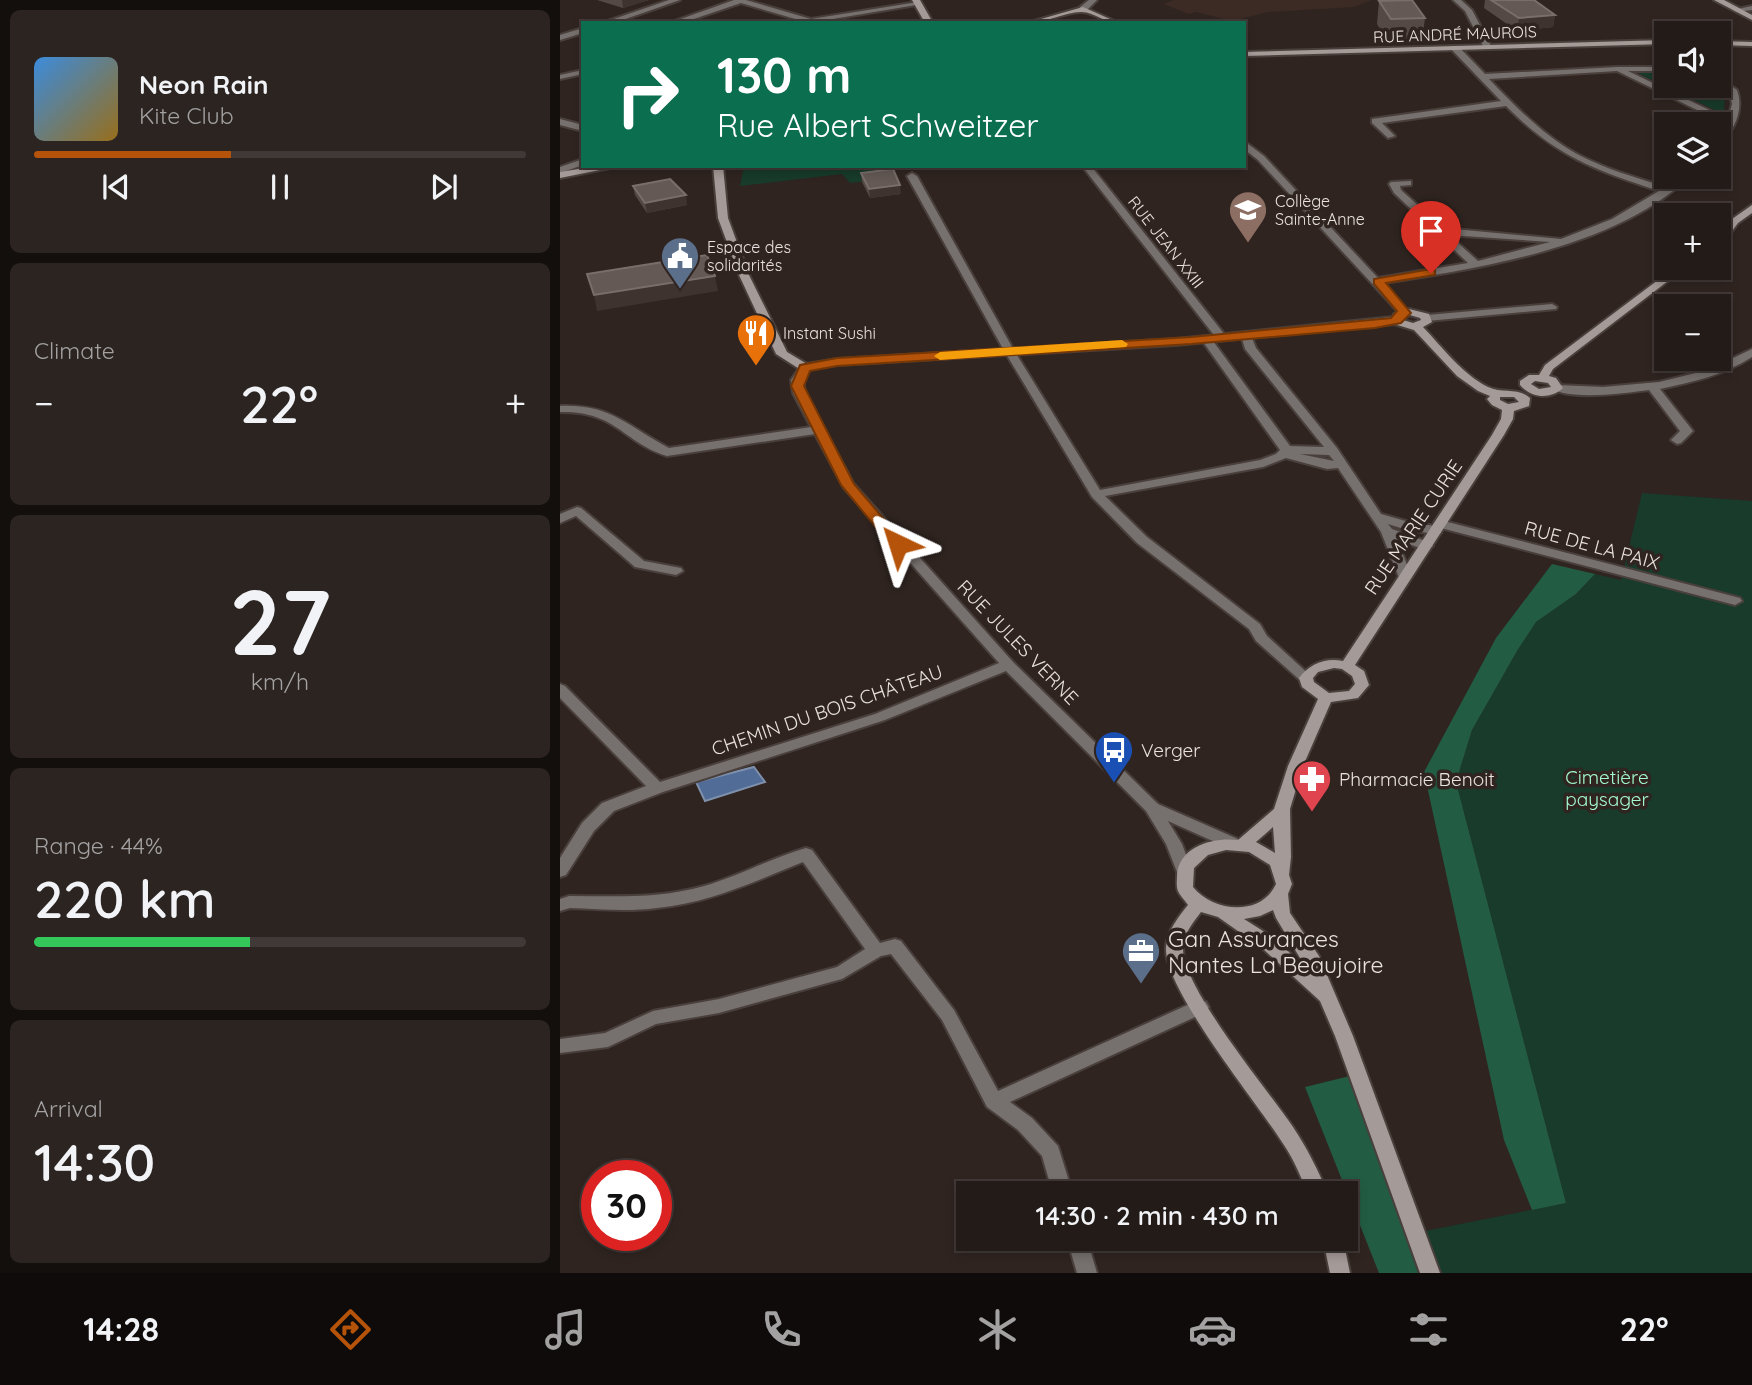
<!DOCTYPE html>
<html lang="en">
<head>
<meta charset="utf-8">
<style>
  body { margin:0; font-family:Quicksand,sans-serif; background:#2b2421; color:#f1f3f6; height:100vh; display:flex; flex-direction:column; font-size:26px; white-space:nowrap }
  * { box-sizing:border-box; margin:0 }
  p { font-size:23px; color:#a3a1a2 }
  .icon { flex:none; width:38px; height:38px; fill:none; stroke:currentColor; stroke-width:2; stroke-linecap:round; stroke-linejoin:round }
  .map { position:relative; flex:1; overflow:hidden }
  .drawer { display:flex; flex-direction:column; gap:10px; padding:10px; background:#130f0d; width:560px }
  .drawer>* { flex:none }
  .guide { position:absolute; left:21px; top:21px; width:665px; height:147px; border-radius:0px; box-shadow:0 4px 10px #0003,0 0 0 2px #403937; background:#0b6e4f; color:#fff; overflow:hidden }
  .buttons { position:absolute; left:1094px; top:21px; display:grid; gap:14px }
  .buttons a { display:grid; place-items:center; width:77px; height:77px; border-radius:0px; background:#231b18; box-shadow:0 4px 10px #0003,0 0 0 2px #403937; font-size:35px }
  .speed { position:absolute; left:21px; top:1160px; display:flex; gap:14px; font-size:35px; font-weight:700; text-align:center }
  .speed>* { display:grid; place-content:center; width:91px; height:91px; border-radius:50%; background:#231b18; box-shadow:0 4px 10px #0003,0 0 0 2px #403937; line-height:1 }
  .speed .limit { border:10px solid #d22; background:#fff; color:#111 }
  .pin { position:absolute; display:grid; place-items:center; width:60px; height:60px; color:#fff; margin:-72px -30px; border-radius:50% 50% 50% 0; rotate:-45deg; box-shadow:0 0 7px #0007 }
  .pin .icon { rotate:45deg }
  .me { position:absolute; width:77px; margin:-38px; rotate:319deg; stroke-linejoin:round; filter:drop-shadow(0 0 5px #0008) }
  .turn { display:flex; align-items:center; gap:24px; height:147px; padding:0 21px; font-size:32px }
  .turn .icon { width:91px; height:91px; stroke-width:2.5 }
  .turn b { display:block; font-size:49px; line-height:60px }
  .big { font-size:52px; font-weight:600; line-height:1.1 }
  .drawer .card { flex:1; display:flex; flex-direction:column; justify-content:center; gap:10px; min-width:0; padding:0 24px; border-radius:10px; background:#2b2421 }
  .drawer .dial { align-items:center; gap:0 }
  .dial b { font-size:91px; line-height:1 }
  .song { display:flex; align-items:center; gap:21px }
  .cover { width:84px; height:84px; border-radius:10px; background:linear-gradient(135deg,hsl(210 70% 55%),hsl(40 70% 35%)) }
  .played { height:7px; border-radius:4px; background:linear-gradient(90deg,#b45309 40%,#403937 40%) }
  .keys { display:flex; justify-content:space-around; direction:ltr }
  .heat { display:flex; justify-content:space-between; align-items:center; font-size:38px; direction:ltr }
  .charge { height:10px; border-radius:5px; background:linear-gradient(90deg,#34c759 44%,#403937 0) }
  .trip { position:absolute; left:396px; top:1181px; width:402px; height:70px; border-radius:0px; background:#231b18; box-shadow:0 4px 10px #0003,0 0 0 2px #403937; font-weight:600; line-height:70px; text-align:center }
  .tab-bar { display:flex; height:112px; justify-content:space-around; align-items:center; background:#0e0b0a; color:#a3a1a2 }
  .tab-bar .icon { width:49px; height:49px }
  .tab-bar .selected { color:#b45309 }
  .tab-bar b { font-size:32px; color:#f1f3f6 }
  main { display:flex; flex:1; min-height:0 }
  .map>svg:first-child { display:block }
  .built { fill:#3c2b24 }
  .green { fill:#183b2b }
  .forest { fill:#225c43 }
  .water { fill:#516d97; stroke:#7f90ad; stroke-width:2 }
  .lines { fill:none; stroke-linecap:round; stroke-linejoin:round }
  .street-casing { stroke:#493f3b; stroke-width:4 }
  .secondary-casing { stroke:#493f3b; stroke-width:4 }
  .street { fill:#76706e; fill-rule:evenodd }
  .secondary { fill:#a49a97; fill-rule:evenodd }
  .wall { fill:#544945 }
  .shaded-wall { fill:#3f332f }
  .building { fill:#645955; stroke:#796e6b; stroke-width:2 }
  .route { fill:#b45309; stroke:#753606; stroke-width:2 }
  .slow { fill:#f59e0b }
  .labels { text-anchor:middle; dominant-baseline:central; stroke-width:7; stroke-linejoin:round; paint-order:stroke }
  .far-street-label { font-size:16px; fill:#e9e2df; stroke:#2f2420 }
  .far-poi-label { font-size:16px; fill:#e9e2df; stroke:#2f2420; text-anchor:start }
  .street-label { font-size:19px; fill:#e9e2df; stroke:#2f2420 }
  .poi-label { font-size:19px; fill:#e9e2df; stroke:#2f2420; text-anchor:start }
  .park-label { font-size:19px; fill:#a2face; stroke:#2f2420 }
  .near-poi-label { font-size:23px; fill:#e9e2df; stroke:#2f2420; text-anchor:start }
</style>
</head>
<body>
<main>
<section class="drawer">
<div class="card">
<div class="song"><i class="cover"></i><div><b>Neon Rain</b><p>Kite Club</p></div></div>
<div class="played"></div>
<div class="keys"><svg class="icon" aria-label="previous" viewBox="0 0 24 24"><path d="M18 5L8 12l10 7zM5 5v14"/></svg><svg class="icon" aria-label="pause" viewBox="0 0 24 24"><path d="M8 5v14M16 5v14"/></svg><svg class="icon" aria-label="next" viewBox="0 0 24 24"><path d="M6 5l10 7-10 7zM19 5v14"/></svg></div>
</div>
<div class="card"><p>Climate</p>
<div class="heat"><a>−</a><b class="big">22°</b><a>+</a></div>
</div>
<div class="card dial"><b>27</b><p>km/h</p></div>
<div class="card"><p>Range · 44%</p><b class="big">220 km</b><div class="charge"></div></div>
<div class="card"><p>Arrival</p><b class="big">14:30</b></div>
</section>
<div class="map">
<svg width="1192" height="1273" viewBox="0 0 1192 1273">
  <rect width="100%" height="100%" fill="#2f2420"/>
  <path class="built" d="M 614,0 L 812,0 L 794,7 L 708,12 L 672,21 L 636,12 L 629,14 L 603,4 Z"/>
  <g class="green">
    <path d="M 1081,71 L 1106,73 L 1106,86 L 1157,86 L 1165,94 L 1164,111 L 1157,111 L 1079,74 Z"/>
    <path d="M 184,166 L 325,166 L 330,178 L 290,183 L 282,174 L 180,186 Z"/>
    <path d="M 1082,493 L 1192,501 L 1192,1273 L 858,1273 L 845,1235 L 1006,1203 L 896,782 L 912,730 L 957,651 L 976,622 L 1016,594 L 1035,574 L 1061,580 Z"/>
  </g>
  <g class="forest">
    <path d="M 992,564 L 1035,574 L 1016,594 L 976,622 L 957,651 L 912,730 L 896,782 L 1006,1203 L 972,1210 L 944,1140 L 864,772 L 936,638 Z"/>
    <path d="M 790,1076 L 858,1273 L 819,1273 L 745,1087 Z"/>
  </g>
  <path class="water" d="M 194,767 L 205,782 L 145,801 L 136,782 Z"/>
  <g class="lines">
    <g class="street-casing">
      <g id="street">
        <path d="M 109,0 L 120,0 L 54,23 L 42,23 Z"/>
        <path d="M 174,0 L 186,0 L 251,19 L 358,2 L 362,4 L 249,23 L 181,3 L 122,23 L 115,21 Z"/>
        <path d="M 529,0 L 537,0 L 526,11 L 520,11 L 520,7 Z"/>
        <path d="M 893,0 L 901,0 L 912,10 L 931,46 L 930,48 L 924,48 L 905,11 Z"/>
        <path d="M 1192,6 L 1192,10 L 1177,12 L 1173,10 Z"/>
        <path d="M 23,28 L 23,33 L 0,40 L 0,35 Z"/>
        <path d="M 892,46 L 898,46 L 925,74 L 1057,67 L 1106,67 L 1106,71 L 1068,71 L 1168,119 L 1172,104 L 1169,91 L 1158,85 L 1158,79 L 1161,79 L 1177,90 C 1184,109 1175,132 1158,144 L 1158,135 L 1166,124 L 1057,71 L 929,79 C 956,107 983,135 1017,154 C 1045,169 1075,177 1105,187 L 1118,177 L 1129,177 C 1057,247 918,269 823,283 L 850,313 L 845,316 L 841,315 L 698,160 L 684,149 L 684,141 L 704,156 L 818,278 L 908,263 L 834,193 L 829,184 L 831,182 L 851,181 L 851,185 L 840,186 L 841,190 L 883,228 L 1001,239 L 1052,219 L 1099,191 C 1033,169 997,157 946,106 L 822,123 L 835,136 L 828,138 L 812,123 L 812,119 L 941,101 L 892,50 ZM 889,235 L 990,242 L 918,261 Z"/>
        <path d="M 23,70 L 23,74 L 0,79 L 0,75 Z"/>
        <path d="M 0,119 L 23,125 L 23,131 L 0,125 Z"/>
        <path d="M 23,159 L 23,165 L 0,173 L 0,167 Z"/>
        <path d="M 522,166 L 531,166 L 665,335 L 665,339 L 657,339 Z"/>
        <path d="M 352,173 L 357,176 L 452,347 L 540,490 L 700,460 L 716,454 L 720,450 L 641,339 L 646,336 L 650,337 L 730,446 L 764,447 L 685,349 L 681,335 L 686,332 L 690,333 L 696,348 L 777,448 L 821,514 L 849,522 L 875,526 L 875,521 L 880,520 L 1180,598 L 1182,601 L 1175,605 L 881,528 L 881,533 L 876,534 L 847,530 L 828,524 L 832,529 L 871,543 L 873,546 L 866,550 L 837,540 L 852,577 L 845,581 L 840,580 L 821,532 L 778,468 L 767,469 L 726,458 L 703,467 L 545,496 L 587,537 L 700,624 L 707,636 L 753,678 L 751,681 L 741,681 L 696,641 L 689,629 L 577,543 L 532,497 L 442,347 L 347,176 ZM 740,454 L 769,455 L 774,461 Z"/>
        <path d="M 992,304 L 997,307 L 996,309 L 867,321 L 862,318 L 867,315 Z"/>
        <path d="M 1192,349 L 1192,357 C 1164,375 1133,382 1100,389 L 1133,431 L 1121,443 L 1117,444 L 1111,440 L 1120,431 L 1089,390 C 1066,393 1010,401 991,388 L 997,385 L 1043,387 L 1099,382 L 1148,370 Z"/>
        <path d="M 245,365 L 251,368 L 243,380 L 245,393 L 293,483 L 453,662 L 598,804 L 678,839 L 680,843 L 678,847 L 666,847 L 608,821 L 622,844 L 633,873 L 631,877 L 619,877 L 606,844 L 586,811 L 446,671 L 325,720 L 103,792 L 54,811 L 34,831 L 6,875 L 0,877 L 0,858 L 22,823 L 42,803 L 86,786 L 0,698 L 0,684 L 5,686 L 100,782 L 315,714 L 439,663 L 284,488 L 255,434 L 107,456 C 62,442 57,411 0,412 L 0,406 C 51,404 67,426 109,448 L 251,427 L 233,393 L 231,380 L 241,366 Z"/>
        <path d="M 17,507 L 21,508 L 84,561 L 121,568 L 123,571 L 116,575 L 75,567 L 16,516 L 0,523 L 0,514 Z"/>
        <path d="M 246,848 L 252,850 L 320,943 L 335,939 L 341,941 L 394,1010 L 438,1091 L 634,1002 L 640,1000 L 646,1002 L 649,1007 L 646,1012 L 450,1102 L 472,1118 L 498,1146 L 513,1194 L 493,1194 L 482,1156 L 458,1130 L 427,1107 L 382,1020 L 331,954 L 321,956 L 282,979 L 159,1013 L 96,1024 L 48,1047 L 0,1053 L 0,1039 L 45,1033 L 93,1011 L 159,999 L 277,967 L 305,949 L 243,862 C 196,881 148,903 97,908 C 68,912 39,909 10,908 L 0,911 L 0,899 L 9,896 C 55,896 99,899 144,886 C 179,876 211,858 246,848 Z"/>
        <path d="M 507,1239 L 527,1239 L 537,1273 L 517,1273 Z"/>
      </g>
    </g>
    <g class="secondary-casing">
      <g id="secondary">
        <path d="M 352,0 L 360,0 L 373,23 L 365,23 Z"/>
        <path d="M 1154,0 L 1164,0 L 1192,15 L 1192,20 Z"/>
        <path d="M 523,7 L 559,23 C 544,23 534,12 522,12 C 508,11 486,23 467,23 Z"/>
        <path d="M 1106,40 L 1106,44 L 684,56 L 684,52 Z"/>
        <path d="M 1158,41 L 1192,42 L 1192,46 L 1158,45 Z"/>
        <path d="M 37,166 L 60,166 L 0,178 L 0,172 Z"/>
        <path d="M 153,166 L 163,166 L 168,218 L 189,275 L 227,352 L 247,364 L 277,359 L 616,339 L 833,317 L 834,314 L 849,309 L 869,314 L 872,322 L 863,327 C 883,348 902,374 928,387 C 942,394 958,387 970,398 L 969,406 L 954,411 L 953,419 L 944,435 L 795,665 L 804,671 L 809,685 L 798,698 L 771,702 L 743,766 L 730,809 L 731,857 L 729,875 L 732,884 L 728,894 L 730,913 L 759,956 L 793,1036 L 880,1273 L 860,1273 L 775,1036 L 760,1001 L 702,948 L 658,917 L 641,912 C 633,923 622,935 623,950 C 625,991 707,1089 733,1127 C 747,1148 758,1170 768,1194 L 748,1194 C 741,1177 734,1160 724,1145 C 699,1105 603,989 606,947 C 607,931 619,916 628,905 C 625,900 620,896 618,891 C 616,886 617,881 617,875 C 619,846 654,837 678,840 L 714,809 L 728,766 L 758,699 L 742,687 L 739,678 C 749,664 766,657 783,661 L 932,435 L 941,419 L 942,410 L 932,405 L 927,399 L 930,396 L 918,391 L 897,376 L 854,330 L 834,324 L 616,345 L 277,365 L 241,370 L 216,354 L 179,275 L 158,218 ZM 850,315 L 860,318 L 861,320 L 853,323 L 843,320 L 843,318 ZM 940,397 L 954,397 L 959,402 L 948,404 L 940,400 ZM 774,668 L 782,669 L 792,676 L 795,684 L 789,691 L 769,693 L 754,682 L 753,678 L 758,672 ZM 713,827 L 715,853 L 696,842 ZM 666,850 L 689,852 L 710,865 L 716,884 C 701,917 653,912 633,887 L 634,868 L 648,855 ZM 713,910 L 716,918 L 746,968 L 714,938 L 684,919 L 700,916 Z"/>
        <path d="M 1192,205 L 1192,213 L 1178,223 L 1167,238 L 1161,238 L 1159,236 L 1172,219 Z"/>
        <path d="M 1114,268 L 1125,268 L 993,369 L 989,376 L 996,378 L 1003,388 C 990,400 971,398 960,385 L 960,381 L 969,375 L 979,375 L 985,365 ZM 975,381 L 988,383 L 991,387 L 979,389 L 971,384 Z"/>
        <path d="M 763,1239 L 783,1239 L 790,1273 L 770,1273 Z"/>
      </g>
    </g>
    <use href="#street" class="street"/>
    <use href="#secondary" class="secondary"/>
  </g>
  <g class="wall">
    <path d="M 37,0 L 89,0 L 63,8 Z"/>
    <path d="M 925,0 L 974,0 L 995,15 L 993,27 L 957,31 L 924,8 Z"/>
    <path d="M 819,1 L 865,18 L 862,42 L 829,43 L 817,24 Z"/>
    <path d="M 301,173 L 341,194 L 310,198 L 302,182 Z"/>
    <path d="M 73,186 L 127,205 L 87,213 L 75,195 Z"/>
  </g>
  <g class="shaded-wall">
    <path d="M 62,0 L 89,0 L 63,8 Z"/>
    <path d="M 995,15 L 993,27 L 957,31 L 959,18 Z"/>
    <path d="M 340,185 L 341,194 L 310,198 L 309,189 Z"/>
    <path d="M 126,195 L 127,205 L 87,213 L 85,203 Z"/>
    <path d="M 155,276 L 158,291 L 37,311 L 34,295 Z"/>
  </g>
  <g class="building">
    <path d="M 852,0 L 865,18 L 831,19 L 819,1 Z"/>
    <path d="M 931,0 L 974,0 L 995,15 L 959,18 Z"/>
    <path d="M 333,169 L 340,185 L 309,189 L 301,173 Z"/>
    <path d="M 110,179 L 126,195 L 85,203 L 73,186 Z"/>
    <path d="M 147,255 L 155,276 L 34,295 L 27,274 Z"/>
  </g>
  <path class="route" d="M 871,269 L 875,270 L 875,275 L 826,283 L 851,313 L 841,323 L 815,328 L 631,344 L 277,366 L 250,371 L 244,386 L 294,484 L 345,544 L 338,549 L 333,548 L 281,485 L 231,386 L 240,365 L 277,358 L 631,337 L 831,318 L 837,311 L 814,284 L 814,279 Z"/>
  <path class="slow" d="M 562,340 L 568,344 L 566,347 L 380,360 L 374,356 L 380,352 Z"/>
  <defs>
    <g id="school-pin" transform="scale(2.0125)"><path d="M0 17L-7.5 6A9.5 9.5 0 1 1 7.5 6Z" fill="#8d6e63" stroke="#2f2420"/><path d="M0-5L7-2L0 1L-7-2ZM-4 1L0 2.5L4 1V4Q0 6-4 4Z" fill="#fff"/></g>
    <g id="civic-pin" transform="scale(2.0125)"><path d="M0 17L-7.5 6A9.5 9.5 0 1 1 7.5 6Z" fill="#5c6f8a" stroke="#2f2420"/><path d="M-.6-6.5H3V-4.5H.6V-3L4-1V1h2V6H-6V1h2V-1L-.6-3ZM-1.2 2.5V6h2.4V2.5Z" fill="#fff"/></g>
    <g id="restaurant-pin" transform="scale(2.0125)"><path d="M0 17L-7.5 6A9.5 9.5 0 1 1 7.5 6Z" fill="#e8710a" stroke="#2f2420"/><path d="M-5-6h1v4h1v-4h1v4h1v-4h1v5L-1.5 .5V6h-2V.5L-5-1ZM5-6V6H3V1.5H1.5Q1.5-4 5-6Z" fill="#fff"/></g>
    <g id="bus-pin" transform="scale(2.0125)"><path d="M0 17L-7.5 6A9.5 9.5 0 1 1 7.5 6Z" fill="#1a4fb4" stroke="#2f2420"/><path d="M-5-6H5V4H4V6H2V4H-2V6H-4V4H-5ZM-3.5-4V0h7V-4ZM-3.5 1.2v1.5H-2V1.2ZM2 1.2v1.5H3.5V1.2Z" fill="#fff"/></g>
    <g id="pharmacy-pin" transform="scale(2.0125)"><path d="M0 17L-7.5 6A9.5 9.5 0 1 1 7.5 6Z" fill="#e0444e" stroke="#2f2420"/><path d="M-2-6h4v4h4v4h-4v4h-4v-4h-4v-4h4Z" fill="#fff"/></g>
    <g id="office-pin" transform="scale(2.0125)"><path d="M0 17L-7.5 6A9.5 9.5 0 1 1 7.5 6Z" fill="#5c6f8a" stroke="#2f2420"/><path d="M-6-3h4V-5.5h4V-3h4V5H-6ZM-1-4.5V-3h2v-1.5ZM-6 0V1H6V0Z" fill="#fff"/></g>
  </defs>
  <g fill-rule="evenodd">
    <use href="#school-pin" x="688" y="210"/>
    <use href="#civic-pin" x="120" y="256"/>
    <use href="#restaurant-pin" x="196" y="333"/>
    <use href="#bus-pin" x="554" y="750"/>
    <use href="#pharmacy-pin" x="752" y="779"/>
    <use href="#office-pin" x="581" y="951"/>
  </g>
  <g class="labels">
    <g class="far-street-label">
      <text transform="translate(895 34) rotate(-2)">RUE ANDRÉ MAUROIS</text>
      <text transform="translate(606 242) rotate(52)">RUE JEAN XXIII</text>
    </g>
    <g class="far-poi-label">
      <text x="715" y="201">Collège<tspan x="715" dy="18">Sainte-Anne</tspan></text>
      <text x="147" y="247">Espace des<tspan x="147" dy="18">solidarités</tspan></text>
      <text x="223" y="333">Instant Sushi</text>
    </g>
    <g class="street-label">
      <text transform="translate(853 527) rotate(-56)">RUE MARIE CURIE</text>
      <text transform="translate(1032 545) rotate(15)">RUE DE LA PAIX</text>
      <text transform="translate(458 642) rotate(46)">RUE JULES VERNE</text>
      <text transform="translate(267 710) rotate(-19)">CHEMIN DU BOIS CHÂTEAU</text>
    </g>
    <g class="poi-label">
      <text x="581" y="750">Verger</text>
      <text x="779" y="779">Pharmacie Benoit</text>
    </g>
    <g class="park-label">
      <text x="1047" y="777">Cimetière<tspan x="1047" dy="22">paysager</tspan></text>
    </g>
    <g class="near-poi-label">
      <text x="608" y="938">Gan Assurances<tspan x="608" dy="26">Nantes La Beaujoire</tspan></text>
    </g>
  </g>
</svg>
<div class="buttons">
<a><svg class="icon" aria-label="sound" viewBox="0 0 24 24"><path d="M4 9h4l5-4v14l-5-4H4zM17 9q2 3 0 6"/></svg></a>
<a><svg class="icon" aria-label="layers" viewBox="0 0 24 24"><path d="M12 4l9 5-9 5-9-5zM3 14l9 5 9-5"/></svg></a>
<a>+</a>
<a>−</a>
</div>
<div class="speed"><div class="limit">30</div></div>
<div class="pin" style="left:871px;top:273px;background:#d93025"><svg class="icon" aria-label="arrive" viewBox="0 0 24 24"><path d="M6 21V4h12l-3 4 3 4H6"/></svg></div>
<svg class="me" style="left:338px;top:544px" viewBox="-20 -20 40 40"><path d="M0-17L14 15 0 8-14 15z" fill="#b45309" stroke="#fff" stroke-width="4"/></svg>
<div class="trip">14:30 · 2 min · 430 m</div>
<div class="guide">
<div class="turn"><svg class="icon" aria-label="right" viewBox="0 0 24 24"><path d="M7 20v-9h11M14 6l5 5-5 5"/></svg><div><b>130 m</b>Rue Albert Schweitzer</div></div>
</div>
</div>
</main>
<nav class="tab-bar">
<b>14:28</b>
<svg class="icon selected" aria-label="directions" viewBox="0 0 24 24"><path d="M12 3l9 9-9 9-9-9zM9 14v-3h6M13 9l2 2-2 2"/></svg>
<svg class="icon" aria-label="music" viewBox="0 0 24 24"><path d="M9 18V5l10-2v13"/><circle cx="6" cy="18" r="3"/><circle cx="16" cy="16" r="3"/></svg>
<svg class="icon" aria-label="phone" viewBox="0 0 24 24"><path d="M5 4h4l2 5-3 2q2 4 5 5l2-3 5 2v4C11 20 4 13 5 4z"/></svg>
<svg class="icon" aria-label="climate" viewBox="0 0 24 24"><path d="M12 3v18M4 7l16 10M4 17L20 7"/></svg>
<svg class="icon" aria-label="car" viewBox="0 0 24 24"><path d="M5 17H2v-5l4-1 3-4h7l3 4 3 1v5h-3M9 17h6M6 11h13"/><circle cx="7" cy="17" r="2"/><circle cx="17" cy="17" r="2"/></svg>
<svg class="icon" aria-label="filters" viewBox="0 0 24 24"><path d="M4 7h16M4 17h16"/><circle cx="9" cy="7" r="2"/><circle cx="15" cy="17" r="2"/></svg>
<b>22°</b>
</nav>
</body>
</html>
